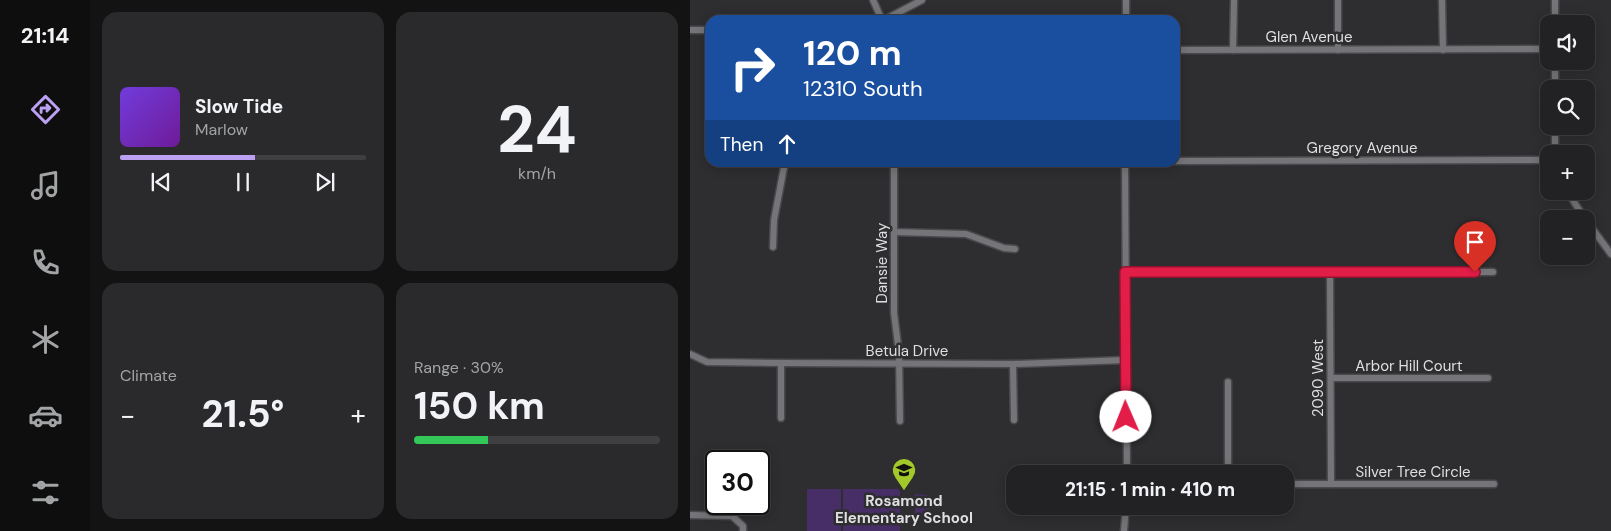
<!DOCTYPE html>
<html lang="en">
<head>
<meta charset="utf-8">
<style>
  body { margin:0; font-family:"DM Sans",sans-serif; background:#2a2a2c; color:#f1f3f6; height:100vh; display:flex; flex-direction:column; font-size:19px; white-space:nowrap }
  * { box-sizing:border-box; margin:0 }
  p { font-size:16px; color:#a2a4a6 }
  .icon { flex:none; width:28px; height:28px; fill:none; stroke:currentColor; stroke-width:2; stroke-linecap:round; stroke-linejoin:round }
  .map { position:relative; flex:1; overflow:hidden }
  .panel { display:flex; flex-direction:column; gap:12px; padding:12px; background:#131314; width:600px }
  .panel>* { flex:none }
  .top-card { position:absolute; left:15px; top:15px; width:475px; height:152px; border-radius:15px; box-shadow:0 2px 12px #0003,0 0 0 1px #3f3f41; background:#1a4fa0; color:#fff; overflow:hidden }
  .controls { position:absolute; left:850px; top:15px; display:grid; gap:10px }
  .controls a { display:grid; place-items:center; width:55px; height:55px; border-radius:10px; background:#222224; box-shadow:0 2px 12px #0003,0 0 0 1px #3f3f41; font-size:25px }
  .speed { position:absolute; left:15px; top:450px; display:flex; gap:10px; font-size:25px; font-weight:700; text-align:center }
  .speed>* { display:grid; place-content:center; width:65px; height:65px; border-radius:50%; background:#222224; box-shadow:0 2px 12px #0003,0 0 0 1px #3f3f41; line-height:1 }
  .speed .limit { border:2px solid #111; border-radius:8px; background:#fff; color:#111 }
  .pin { position:absolute; display:grid; place-items:center; width:42px; height:42px; color:#fff; margin:-51px -21px; border-radius:50% 50% 50% 0; rotate:-45deg; box-shadow:0 0 5px #0007 }
  .pin .icon { rotate:45deg }
  .me { position:absolute; width:55px; margin:-28px; rotate:359deg; stroke-linejoin:round; filter:drop-shadow(0 0 4px #0008) }
  .turn { display:flex; align-items:center; gap:18px; height:105px; padding:0 15px; font-size:22px }
  .turn .icon { width:65px; height:65px; stroke-width:2.5 }
  .turn b { display:block; font-size:35px; line-height:42px }
  .then { display:flex; align-items:center; height:48px; padding:0 15px; background:#0003; gap:10px; font-size:19px }
  .big { font-size:38px; font-weight:700; line-height:1.1 }
  .panel .card { flex:1; display:flex; flex-direction:column; justify-content:center; gap:8px; min-width:0; padding:0 18px; border-radius:15px; background:#2a2a2c }
  .panel .dial { align-items:center; gap:0 }
  .dial b { font-size:65px; line-height:1 }
  .song { display:flex; align-items:center; gap:15px }
  .cover { width:60px; height:60px; border-radius:8px; background:linear-gradient(135deg,hsl(260 70% 55%),hsl(280 70% 35%)) }
  .played { height:5px; border-radius:2px; background:linear-gradient(90deg,#bca0f2 55%,#3f3f41 55%) }
  .keys { display:flex; justify-content:space-around; direction:ltr }
  .heat { display:flex; justify-content:space-between; align-items:center; font-size:28px; direction:ltr }
  .charge { height:8px; border-radius:4px; background:linear-gradient(90deg,#34c759 30%,#3f3f41 0) }
  .panel .tiles { flex:1; display:grid; gap:12px; grid-template-columns:repeat(2,1fr) }
  .trip { position:absolute; left:316px; top:465px; width:288px; height:50px; border-radius:15px; background:#222224; box-shadow:0 2px 12px #0003,0 0 0 1px #3f3f41; font-weight:700; line-height:50px; text-align:center }
  main { display:flex; flex:1; min-height:0 }
  .menu { display:flex; flex-direction:column; width:90px; justify-content:space-around; align-items:center; background:#0e0e0e; color:#a2a4a6 }
  .menu .icon { width:35px; height:35px }
  .menu .active { color:#bca0f2 }
  .menu b { font-size:22px; color:#f1f3f6 }
  .map>svg:first-child { display:block }
  .green { fill:#482e67 }
  .lines { fill:none; stroke-linecap:round; stroke-linejoin:round }
  .street-casing { stroke:#4a4a4c; stroke-width:9 }
  .street { stroke:#757478; stroke-width:6 }
  .route-casing { stroke:#92132f; stroke-width:12 }
  .route { stroke:#e11d48; stroke-width:9 }
  .labels { text-anchor:middle; dominant-baseline:central; stroke-width:5; stroke-linejoin:round; paint-order:stroke }
  .street-label { font-size:15px; fill:#dfdfe1; stroke:#2e2d30 }
  .poi-label { font-size:15px; font-weight:bold; fill:#dfdfe1; stroke:#2e2d30 }
</style>
</head>
<body>
<main>
<nav class="menu">
<b>21:14</b>
<svg class="icon active" aria-label="directions" viewBox="0 0 24 24"><path d="M12 3l9 9-9 9-9-9zM9 14v-3h6M13 9l2 2-2 2"/></svg>
<svg class="icon" aria-label="music" viewBox="0 0 24 24"><path d="M9 18V5l10-2v13"/><circle cx="6" cy="18" r="3"/><circle cx="16" cy="16" r="3"/></svg>
<svg class="icon" aria-label="phone" viewBox="0 0 24 24"><path d="M5 4h4l2 5-3 2q2 4 5 5l2-3 5 2v4C11 20 4 13 5 4z"/></svg>
<svg class="icon" aria-label="climate" viewBox="0 0 24 24"><path d="M12 3v18M4 7l16 10M4 17L20 7"/></svg>
<svg class="icon" aria-label="car" viewBox="0 0 24 24"><path d="M5 17H2v-5l4-1 3-4h7l3 4 3 1v5h-3M9 17h6M6 11h13"/><circle cx="7" cy="17" r="2"/><circle cx="17" cy="17" r="2"/></svg>
<svg class="icon" aria-label="filters" viewBox="0 0 24 24"><path d="M4 7h16M4 17h16"/><circle cx="9" cy="7" r="2"/><circle cx="15" cy="17" r="2"/></svg>
</nav>
<section class="panel">
<div class="tiles">
<div class="card">
<div class="song"><i class="cover"></i><div><b>Slow Tide</b><p>Marlow</p></div></div>
<div class="played"></div>
<div class="keys"><svg class="icon" aria-label="previous" viewBox="0 0 24 24"><path d="M18 5L8 12l10 7zM5 5v14"/></svg><svg class="icon" aria-label="pause" viewBox="0 0 24 24"><path d="M8 5v14M16 5v14"/></svg><svg class="icon" aria-label="next" viewBox="0 0 24 24"><path d="M6 5l10 7-10 7zM19 5v14"/></svg></div>
</div>
<div class="card dial"><b>24</b><p>km/h</p></div>
<div class="card"><p>Climate</p>
<div class="heat"><a>−</a><b class="big">21.5°</b><a>+</a></div>
</div>
<div class="card"><p>Range · 30%</p><b class="big">150 km</b><div class="charge"></div></div>
</div>
</section>
<div class="map">
<svg width="921" height="531" viewBox="0 0 921 531">
  <rect width="100%" height="100%" fill="#2e2d30"/>
  <g class="green">
    <rect x="117" y="489" width="34" height="42"/>
    <path d="M 153,489 L 208,489 L 210,491 L 210,531 L 153,531 Z"/>
    <path d="M 225,494 L 239,495 L 239,517 L 225,517 Z"/>
  </g>
  <g class="lines">
    <g class="street-casing">
      <g id="street">
        <path d="M 183,0 L 192,20"/>
        <path d="M 752,0 L 753,50"/>
        <path d="M 865,0 L 865,24"/>
        <path d="M 194,20 L 232,0"/>
        <path d="M 436,20 L 436,0"/>
        <path d="M 0,30 L 20,30"/>
        <path d="M 485,50 L 859,49"/>
        <path d="M 543,50 L 544,0"/>
        <path d="M 648,50 L 648,0"/>
        <path d="M 865,89 L 865,61"/>
        <path d="M 865,154 L 865,126"/>
        <path d="M 485,161 L 859,160"/>
        <path d="M 204,162 L 204,313 L 209,353 L 210,421"/>
        <path d="M 435,162 L 437,474"/>
        <path d="M 877,191 L 895,219"/>
        <path d="M 896,220 L 921,254"/>
        <path d="M 204,232 L 276,234 L 314,248 L 325,249"/>
        <path d="M 83,247 L 84,220 L 95,162"/>
        <path d="M 435,272 L 803,272"/>
        <path d="M 640,272 L 641,484"/>
        <path d="M 0,354 L 17,362 L 91,363 L 323,364 L 435,360"/>
        <path d="M 91,363 L 91,418"/>
        <path d="M 323,364 L 324,420"/>
        <path d="M 641,378 L 798,378"/>
        <path d="M 538,382 L 538,474"/>
        <path d="M 595,484 L 804,484"/>
        <path d="M 0,515 L 42,516 L 53,526 L 53,531"/>
        <path d="M 434,531 L 436,506"/>
      </g>
    </g>
    <use href="#street" class="street"/>
  </g>
  <g class="lines">
    <g class="route-casing">
      <path id="route" d="M 436,417 L 435,272 L 785,272"/>
    </g>
    <use href="#route" class="route"/>
  </g>
  <defs>
    <g id="school-pin" transform="scale(1.25)"><path d="M0 17L-7.5 6A9.5 9.5 0 1 1 7.5 6Z" fill="#a2c929" stroke="#2e2d30"/><path d="M0-5L7-2L0 1L-7-2ZM-4 1L0 2.5L4 1V4Q0 6-4 4Z" fill="#111"/></g>
  </defs>
  <g fill-rule="evenodd">
    <use href="#school-pin" x="214" y="470"/>
  </g>
  <g class="labels">
    <g class="street-label">
      <text x="619" y="37">Glen Avenue</text>
      <text x="672" y="148">Gregory Avenue</text>
      <text transform="translate(192 263) rotate(-90)">Dansie Way</text>
      <text x="217" y="351">Betula Drive</text>
      <text x="719" y="366">Arbor Hill Court</text>
      <text transform="translate(628 378) rotate(-90)">2090 West</text>
      <text x="723" y="472">Silver Tree Circle</text>
    </g>
    <g class="poi-label">
      <text x="214" y="501">Rosamond<tspan x="214" dy="17">Elementary School</tspan></text>
    </g>
  </g>
</svg>
<div class="controls">
<a><svg class="icon" aria-label="sound" viewBox="0 0 24 24"><path d="M4 9h4l5-4v14l-5-4H4zM17 9q2 3 0 6"/></svg></a>
<a><svg class="icon" aria-label="search" viewBox="0 0 24 24"><circle cx="10" cy="10" r="6"/><path d="M15 15l6 6"/></svg></a>
<a>+</a>
<a>−</a>
</div>
<div class="speed"><div class="limit">30</div></div>
<div class="pin" style="left:785px;top:272px;background:#d93025"><svg class="icon" aria-label="arrive" viewBox="0 0 24 24"><path d="M6 21V4h12l-3 4 3 4H6"/></svg></div>
<svg class="me" style="left:436px;top:417px" viewBox="-20 -20 40 40"><circle r="19" fill="#fff"/><path d="M0-13L10 11 0 6-10 11z" fill="#e11d48"/></svg>
<div class="trip">21:15 · 1 min · 410 m</div>
<div class="top-card">
<div class="turn"><svg class="icon" aria-label="right" viewBox="0 0 24 24"><path d="M7 20v-9h11M14 6l5 5-5 5"/></svg><div><b>120 m</b>12310 South</div></div>
<div class="then">Then<svg class="icon" aria-label="ahead" viewBox="0 0 24 24"><path d="M12 20V5M6 11l6-6 6 6"/></svg></div>
</div>
</div>
</main>
</body>
</html>
